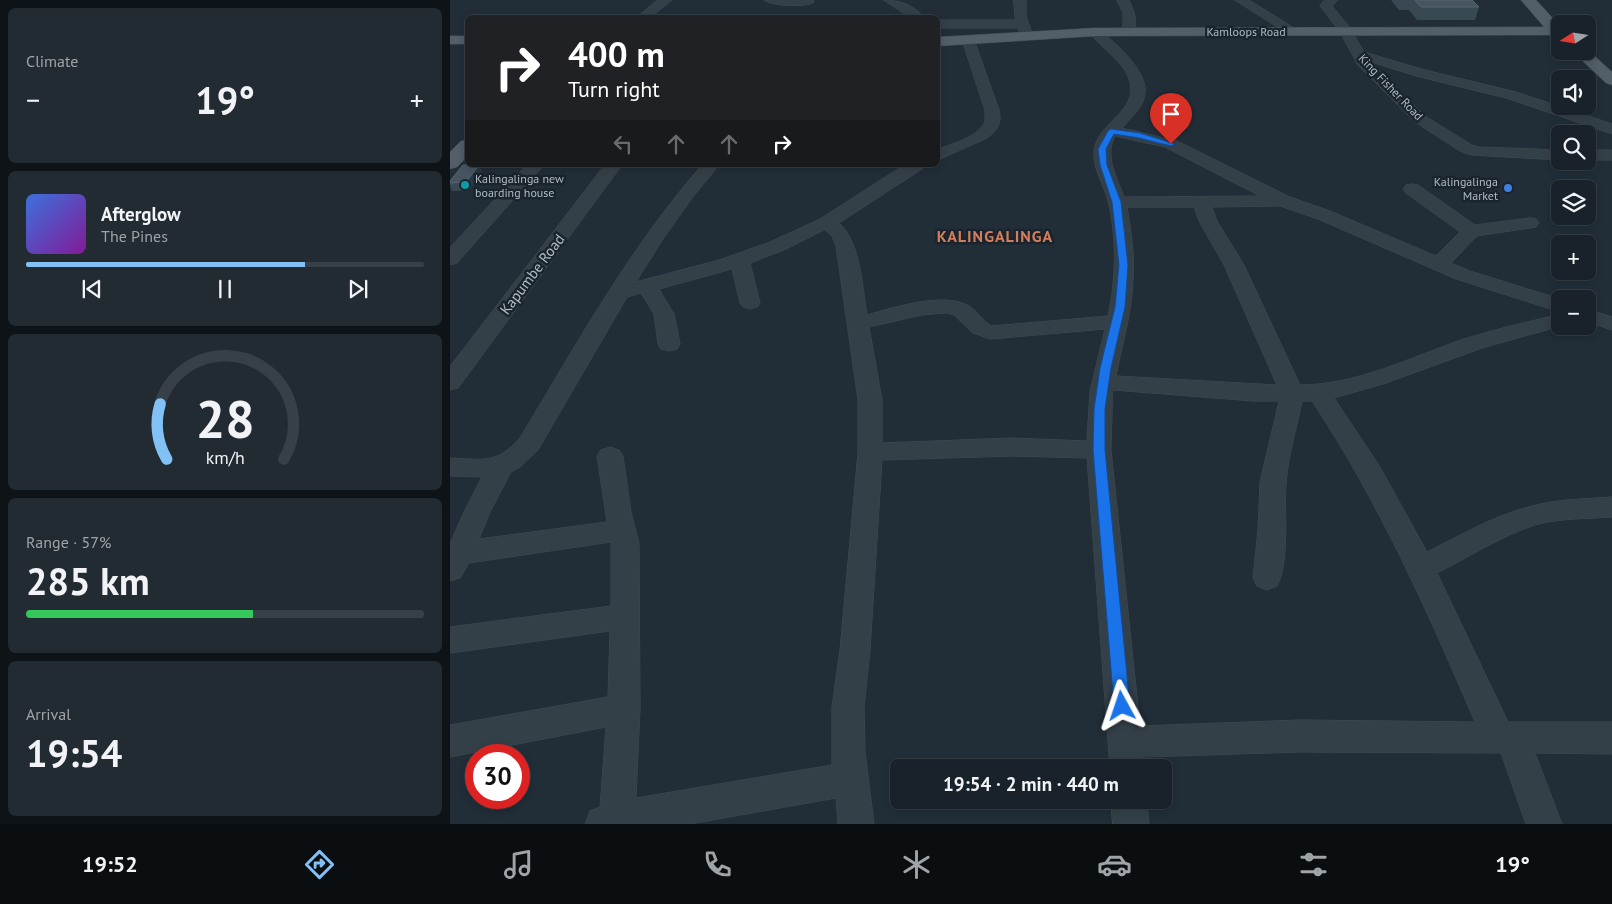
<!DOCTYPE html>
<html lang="en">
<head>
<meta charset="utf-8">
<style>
  body { margin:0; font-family:"PT Sans",sans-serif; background:#222a32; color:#f1f3f6; height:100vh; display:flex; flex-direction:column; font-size:19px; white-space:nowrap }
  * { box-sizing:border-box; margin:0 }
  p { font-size:16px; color:#9fa4a8 }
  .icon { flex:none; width:28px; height:28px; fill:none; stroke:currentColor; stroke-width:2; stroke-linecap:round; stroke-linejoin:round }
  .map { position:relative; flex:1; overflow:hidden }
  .drawer { display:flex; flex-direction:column; gap:8px; padding:8px; background:#0e1317; width:450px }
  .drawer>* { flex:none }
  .top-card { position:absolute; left:15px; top:15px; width:475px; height:152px; border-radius:8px; box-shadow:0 2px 8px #0003,0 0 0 1px #373f47; background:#202124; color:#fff; overflow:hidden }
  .needle { width:32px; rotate:258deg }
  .fabs { position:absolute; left:1101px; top:15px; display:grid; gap:10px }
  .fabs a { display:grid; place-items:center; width:45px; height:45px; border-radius:8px; background:#19222a; box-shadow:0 2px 8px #0003,0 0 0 1px #373f47; font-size:25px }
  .speed { position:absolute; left:15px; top:744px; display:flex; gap:10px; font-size:25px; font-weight:700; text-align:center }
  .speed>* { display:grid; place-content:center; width:65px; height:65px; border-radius:50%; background:#19222a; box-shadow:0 2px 8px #0003,0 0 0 1px #373f47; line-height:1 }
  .speed .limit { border:8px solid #d22; background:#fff; color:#111 }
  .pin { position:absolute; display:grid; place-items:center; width:42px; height:42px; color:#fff; margin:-51px -21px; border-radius:50% 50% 50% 0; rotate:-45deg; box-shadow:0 0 5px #0007 }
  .pin .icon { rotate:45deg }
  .me { position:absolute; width:55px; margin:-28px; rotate:355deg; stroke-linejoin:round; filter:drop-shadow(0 0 4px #0008) }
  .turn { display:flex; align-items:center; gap:18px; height:105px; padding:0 20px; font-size:22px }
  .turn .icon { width:65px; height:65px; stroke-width:2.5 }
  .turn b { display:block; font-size:35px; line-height:42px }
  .lanes { display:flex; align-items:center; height:48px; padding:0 20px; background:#0003; justify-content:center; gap:25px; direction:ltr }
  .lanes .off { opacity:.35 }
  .big { font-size:38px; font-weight:700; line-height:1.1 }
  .drawer .tile { flex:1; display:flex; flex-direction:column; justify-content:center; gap:8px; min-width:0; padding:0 18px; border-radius:8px; background:#222a32 }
  .drawer .dial { align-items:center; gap:0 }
  .dial svg { height:130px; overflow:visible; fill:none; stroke:#373f47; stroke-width:7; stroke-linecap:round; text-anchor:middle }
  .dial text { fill:#f1f3f6; stroke:none }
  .song { display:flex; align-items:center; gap:15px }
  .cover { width:60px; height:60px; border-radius:8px; background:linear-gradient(135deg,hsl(220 70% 55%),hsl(290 70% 35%)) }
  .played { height:5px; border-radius:2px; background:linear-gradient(90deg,#82c1f6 70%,#373f47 70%) }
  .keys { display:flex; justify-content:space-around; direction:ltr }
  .heat { display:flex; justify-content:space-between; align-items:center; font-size:28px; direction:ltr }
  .charge { height:8px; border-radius:4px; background:linear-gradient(90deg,#34c759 57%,#373f47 0) }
  .trip { position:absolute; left:440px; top:759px; width:282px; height:50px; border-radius:8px; background:#19222a; box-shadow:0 2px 8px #0003,0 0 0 1px #373f47; font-weight:700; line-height:50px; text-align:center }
  .dock { display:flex; height:80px; justify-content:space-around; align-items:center; background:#0a0e11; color:#9fa4a8 }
  .dock .icon { width:35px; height:35px }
  .dock .selected { color:#82c1f6 }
  .dock b { font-size:22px; color:#f1f3f6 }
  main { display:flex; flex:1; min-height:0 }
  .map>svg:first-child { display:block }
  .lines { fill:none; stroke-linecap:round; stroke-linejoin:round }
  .minor-casing { stroke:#414b55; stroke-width:1 }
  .major-casing { stroke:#414b55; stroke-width:1 }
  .minor { fill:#344048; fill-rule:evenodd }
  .major { fill:#525f68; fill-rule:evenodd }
  .wall { fill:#394954 }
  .shaded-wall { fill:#2a3944 }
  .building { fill:#465561; stroke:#566570 }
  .route { fill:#1a73e8; stroke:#114b97 }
  .culture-dot { fill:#0f9aa8; stroke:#1a242d; stroke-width:2 }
  .shop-dot { fill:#3f7fe0; stroke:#1a242d; stroke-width:2 }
  .labels { text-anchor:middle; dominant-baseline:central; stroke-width:5; stroke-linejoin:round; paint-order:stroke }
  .far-street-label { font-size:12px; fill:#afbbc5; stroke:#1a242d }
  .far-poi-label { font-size:12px; fill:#afbbc5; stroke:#1a242d; text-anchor:start }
  .street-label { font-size:15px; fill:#afbbc5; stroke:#1a242d }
  .far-district-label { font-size:16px; font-weight:bold; letter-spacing:1px; fill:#d27d5d; stroke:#1a242d }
</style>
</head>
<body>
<main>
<section class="drawer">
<div class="tile"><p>Climate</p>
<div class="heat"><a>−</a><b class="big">19°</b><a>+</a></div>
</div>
<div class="tile">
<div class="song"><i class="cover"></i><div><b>Afterglow</b><p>The Pines</p></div></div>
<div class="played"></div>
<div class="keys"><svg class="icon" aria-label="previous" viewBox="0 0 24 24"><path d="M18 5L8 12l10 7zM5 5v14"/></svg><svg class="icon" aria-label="pause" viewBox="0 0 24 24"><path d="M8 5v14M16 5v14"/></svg><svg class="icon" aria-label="next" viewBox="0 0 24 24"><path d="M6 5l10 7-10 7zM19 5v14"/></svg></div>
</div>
<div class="tile dial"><svg viewBox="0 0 100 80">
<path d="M14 69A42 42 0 1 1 86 69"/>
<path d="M14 69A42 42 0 0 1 10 35" stroke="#82c1f6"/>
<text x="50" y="56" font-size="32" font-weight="700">28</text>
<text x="50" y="72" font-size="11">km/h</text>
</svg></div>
<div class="tile"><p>Range · 57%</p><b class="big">285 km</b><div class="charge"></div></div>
<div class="tile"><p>Arrival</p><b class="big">19:54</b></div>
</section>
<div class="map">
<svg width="1162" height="824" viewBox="0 0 1162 824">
  <rect width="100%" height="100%" fill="#212e38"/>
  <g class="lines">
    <g class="minor-casing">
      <g id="minor">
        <path d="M 208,0 L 222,0 L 200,18 L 186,18 Z"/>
        <path d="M 314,0 L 363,0 L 364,2 C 358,8 320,6 314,0 Z"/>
        <path d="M 434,0 C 451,0 463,5 475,18 L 461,18 Z"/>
        <path d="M 564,0 L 576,0 L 576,16 L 583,36 L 582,39 L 572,39 L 568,28 L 488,28 L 488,20 L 565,20 Z"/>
        <path d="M 667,0 L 679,0 C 684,11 689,23 683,35 L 675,35 L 673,32 L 673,13 Z"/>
        <path d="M 785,0 L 799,0 L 849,31 L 847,34 L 839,34 Z"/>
        <path d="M 875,0 L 888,0 L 882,6 L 900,28 L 914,52 L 975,70 L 1066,92 L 1162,124 L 1162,134 L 1056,98 L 966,76 L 921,62 L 975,116 L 1022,145 L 1029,147 L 1110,150 L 1110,160 L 1021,155 L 1010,151 L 965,122 L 908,65 L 890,32 L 870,6 Z"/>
        <path d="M 645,28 L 649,29 C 666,44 705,76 693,101 C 689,111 679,120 672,128 L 727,141 L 840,197 L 880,211 L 986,256 L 1010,232 L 956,193 L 953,189 L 956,185 L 962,184 L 968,185 L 1025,225 L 1080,218 L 1086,219 L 1089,223 L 1086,227 L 1080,228 L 1027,236 L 1001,263 L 1020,271 L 1110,299 L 1110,312 L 1006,279 L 868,219 L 830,206 L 762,207 L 767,221 L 794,265 L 850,385 C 907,385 961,357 1014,339 C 1045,329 1078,322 1110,314 L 1111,326 L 1032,348 L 936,383 L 884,398 L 930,467 L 977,552 C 1011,535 1045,515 1082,506 C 1108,499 1135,499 1162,497 L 1162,517 C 1137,519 1109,518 1085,525 C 1051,536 1019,557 987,573 L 1058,722 L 1162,722 L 1162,754 L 1085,753 L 1112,824 L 1076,824 L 1051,753 L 850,752 L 693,757 L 694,768 L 660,768 L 637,458 L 562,456 L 432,460 L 420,650 L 414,707 L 415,752 L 424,824 L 388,824 L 386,798 L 240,824 L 135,824 L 140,811 L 150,807 L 156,727 L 0,757 L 0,725 L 158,697 L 160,631 L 0,653 L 0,627 L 161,606 L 161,542 L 19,563 L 10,578 L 0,581 L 0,544 L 14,512 L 32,477 L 0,476 L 0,458 C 33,459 46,465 70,438 C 126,345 180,247 252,165 L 269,165 L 242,198 L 213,239 L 186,282 L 269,260 L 320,242 L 370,219 L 454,165 L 474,165 L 472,169 L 389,223 C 411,243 412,286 417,315 C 442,308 495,291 519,306 C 528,311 532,321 541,326 L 658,316 C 666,279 667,238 658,201 C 654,185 642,168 644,150 C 647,126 682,112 681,89 C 680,64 652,50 639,32 ZM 665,136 L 715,147 L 810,196 L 674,197 C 667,177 654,157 665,136 ZM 677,207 L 744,207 L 749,221 L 774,265 L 827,385 L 666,376 C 672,344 682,313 683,280 C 685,256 681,231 677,207 ZM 375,230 L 382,236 L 386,246 L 408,400 L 408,452 L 390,650 L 382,707 L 382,765 L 186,798 L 190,709 L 189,543 L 181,512 L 173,456 L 169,450 L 160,447 L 151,450 L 147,456 L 157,522 L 29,539 L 40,512 L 61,472 L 70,467 L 88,450 L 177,297 L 191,293 L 204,314 L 208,344 L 211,349 L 219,351 L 227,349 L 230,344 L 224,314 L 209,289 L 282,269 L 290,303 L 293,307 L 300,309 L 307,307 L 310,303 L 300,263 L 334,250 ZM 497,313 L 504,315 L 523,333 L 540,339 L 655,329 L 640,391 L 637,441 L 562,438 L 432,443 L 432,400 L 419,327 L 472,315 ZM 663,390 L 804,401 L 829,401 L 810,482 L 808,530 L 803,578 L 807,586 L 817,590 L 827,586 C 840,561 834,512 836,484 C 838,456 847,427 852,401 L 862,401 C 929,502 977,610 1025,722 L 850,720 L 690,726 L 661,450 Z"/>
        <path d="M 518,36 L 524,40 L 549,110 C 552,123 548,130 537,138 L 488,160 L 488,149 C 501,144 525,138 533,125 C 536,121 535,115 535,110 L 512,40 Z"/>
        <rect x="1138" y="150" width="24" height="10"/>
        <path d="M 77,165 L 94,165 L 7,263 L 0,265 L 0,248 Z"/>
        <path d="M 155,165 L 172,165 L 8,388 L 0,390 L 0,367 Z"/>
        <path d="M 1138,309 L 1162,317 L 1162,330 L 1138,322 Z"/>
        <path d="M 661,800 L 697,800 L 699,824 L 663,824 Z"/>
      </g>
    </g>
    <g class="major-casing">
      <g id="major">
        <path d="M 1071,0 L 1086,0 L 1110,26 L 1110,39 L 1102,35 L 645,36 L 488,46 L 488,37 L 645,28 L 1094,27 Z"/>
        <rect x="0" y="36" width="18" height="8"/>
        <path d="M 1138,50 L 1162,72 L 1162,85 L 1156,83 L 1122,51 Z"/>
        <path d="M 18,140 L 18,156 L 7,167 L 0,169 L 0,152 L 11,141 Z"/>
      </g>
    </g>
    <use href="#minor" class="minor"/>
    <use href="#major" class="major"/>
  </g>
  <g class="wall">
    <path d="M 941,0 L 1022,0 L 1029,7 L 1025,20 L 967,20 L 959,10 L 949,10 Z"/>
    <path d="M 33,173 L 19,190 L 2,191 L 0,186 L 0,181 Z"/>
  </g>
  <path class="shaded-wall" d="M 29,165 L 33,173 L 19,190 L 16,182 Z"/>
  <g class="building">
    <path d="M 965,0 L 1022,0 L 1029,7 L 971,7 Z"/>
    <path d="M 13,165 L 29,165 L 16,182 L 0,183 L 0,181 Z"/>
  </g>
  <path class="route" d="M 661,129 L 690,133 L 725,144 L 721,146 L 689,138 L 664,134 L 656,149 L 657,165 L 671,202 L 678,265 L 675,307 L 661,368 L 655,409 L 655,450 L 680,706 L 677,710 L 672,713 L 666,710 L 664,706 L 643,450 L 644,409 L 650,368 L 665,307 L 669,265 L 662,202 L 650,165 L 648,149 L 658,131 Z"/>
  <circle class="culture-dot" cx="15" cy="185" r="5"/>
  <circle class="shop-dot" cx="1058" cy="188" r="5"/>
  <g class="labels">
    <g class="far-street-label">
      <text x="796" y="31">Kamloops Road</text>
      <text transform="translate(941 87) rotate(46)">King Fisher Road</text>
    </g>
    <g class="far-poi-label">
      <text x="25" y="178">Kalingalinga new<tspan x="25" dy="14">boarding house</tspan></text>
      <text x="1048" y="181" text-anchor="end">Kalingalinga<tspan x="1048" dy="14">Market</tspan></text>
    </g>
    <g class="street-label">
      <text transform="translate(82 274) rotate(-53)">Kapumbe Road</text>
    </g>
    <g class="far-district-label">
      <text x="545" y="236">KALINGALINGA</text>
    </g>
  </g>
</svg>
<div class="fabs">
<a><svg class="needle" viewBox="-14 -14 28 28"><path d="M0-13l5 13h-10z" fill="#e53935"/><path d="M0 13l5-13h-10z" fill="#9fa4a8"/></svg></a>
<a><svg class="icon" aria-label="sound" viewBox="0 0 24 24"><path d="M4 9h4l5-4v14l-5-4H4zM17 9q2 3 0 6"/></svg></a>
<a><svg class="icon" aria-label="search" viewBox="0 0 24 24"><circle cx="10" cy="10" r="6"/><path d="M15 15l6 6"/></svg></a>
<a><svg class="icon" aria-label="layers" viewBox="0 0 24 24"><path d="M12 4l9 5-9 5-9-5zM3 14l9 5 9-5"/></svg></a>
<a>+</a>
<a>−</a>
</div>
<div class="speed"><div class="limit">30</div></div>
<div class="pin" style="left:721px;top:144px;background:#d93025"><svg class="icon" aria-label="arrive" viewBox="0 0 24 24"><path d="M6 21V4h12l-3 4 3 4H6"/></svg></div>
<svg class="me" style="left:672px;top:706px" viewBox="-20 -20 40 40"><path d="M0-17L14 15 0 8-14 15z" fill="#1a73e8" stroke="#fff" stroke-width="4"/></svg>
<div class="trip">19:54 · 2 min · 440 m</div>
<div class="top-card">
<div class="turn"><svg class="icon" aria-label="right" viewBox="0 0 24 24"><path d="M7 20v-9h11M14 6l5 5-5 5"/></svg><div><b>400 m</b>Turn right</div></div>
<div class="lanes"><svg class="icon off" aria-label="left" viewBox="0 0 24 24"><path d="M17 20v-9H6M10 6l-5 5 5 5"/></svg><svg class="icon off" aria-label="ahead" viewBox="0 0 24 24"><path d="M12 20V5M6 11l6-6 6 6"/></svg><svg class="icon off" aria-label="ahead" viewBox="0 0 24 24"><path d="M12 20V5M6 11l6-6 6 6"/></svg><svg class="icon" aria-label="right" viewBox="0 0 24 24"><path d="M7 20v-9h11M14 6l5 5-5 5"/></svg></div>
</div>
</div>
</main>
<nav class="dock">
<b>19:52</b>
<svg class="icon selected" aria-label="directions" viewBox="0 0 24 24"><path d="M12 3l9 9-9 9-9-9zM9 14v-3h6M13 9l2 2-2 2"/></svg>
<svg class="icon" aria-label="music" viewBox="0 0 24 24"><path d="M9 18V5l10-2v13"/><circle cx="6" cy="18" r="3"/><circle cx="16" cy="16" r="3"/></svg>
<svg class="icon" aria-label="phone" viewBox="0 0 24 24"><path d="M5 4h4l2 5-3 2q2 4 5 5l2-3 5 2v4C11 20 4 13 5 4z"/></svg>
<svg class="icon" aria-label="climate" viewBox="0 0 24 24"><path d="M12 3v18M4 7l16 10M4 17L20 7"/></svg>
<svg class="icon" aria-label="car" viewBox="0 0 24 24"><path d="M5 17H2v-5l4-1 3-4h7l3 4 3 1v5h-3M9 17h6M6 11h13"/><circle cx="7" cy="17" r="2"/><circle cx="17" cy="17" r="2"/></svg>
<svg class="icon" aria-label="filters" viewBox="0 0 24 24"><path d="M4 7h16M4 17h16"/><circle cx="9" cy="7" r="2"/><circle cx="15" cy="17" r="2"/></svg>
<b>19°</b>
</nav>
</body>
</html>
